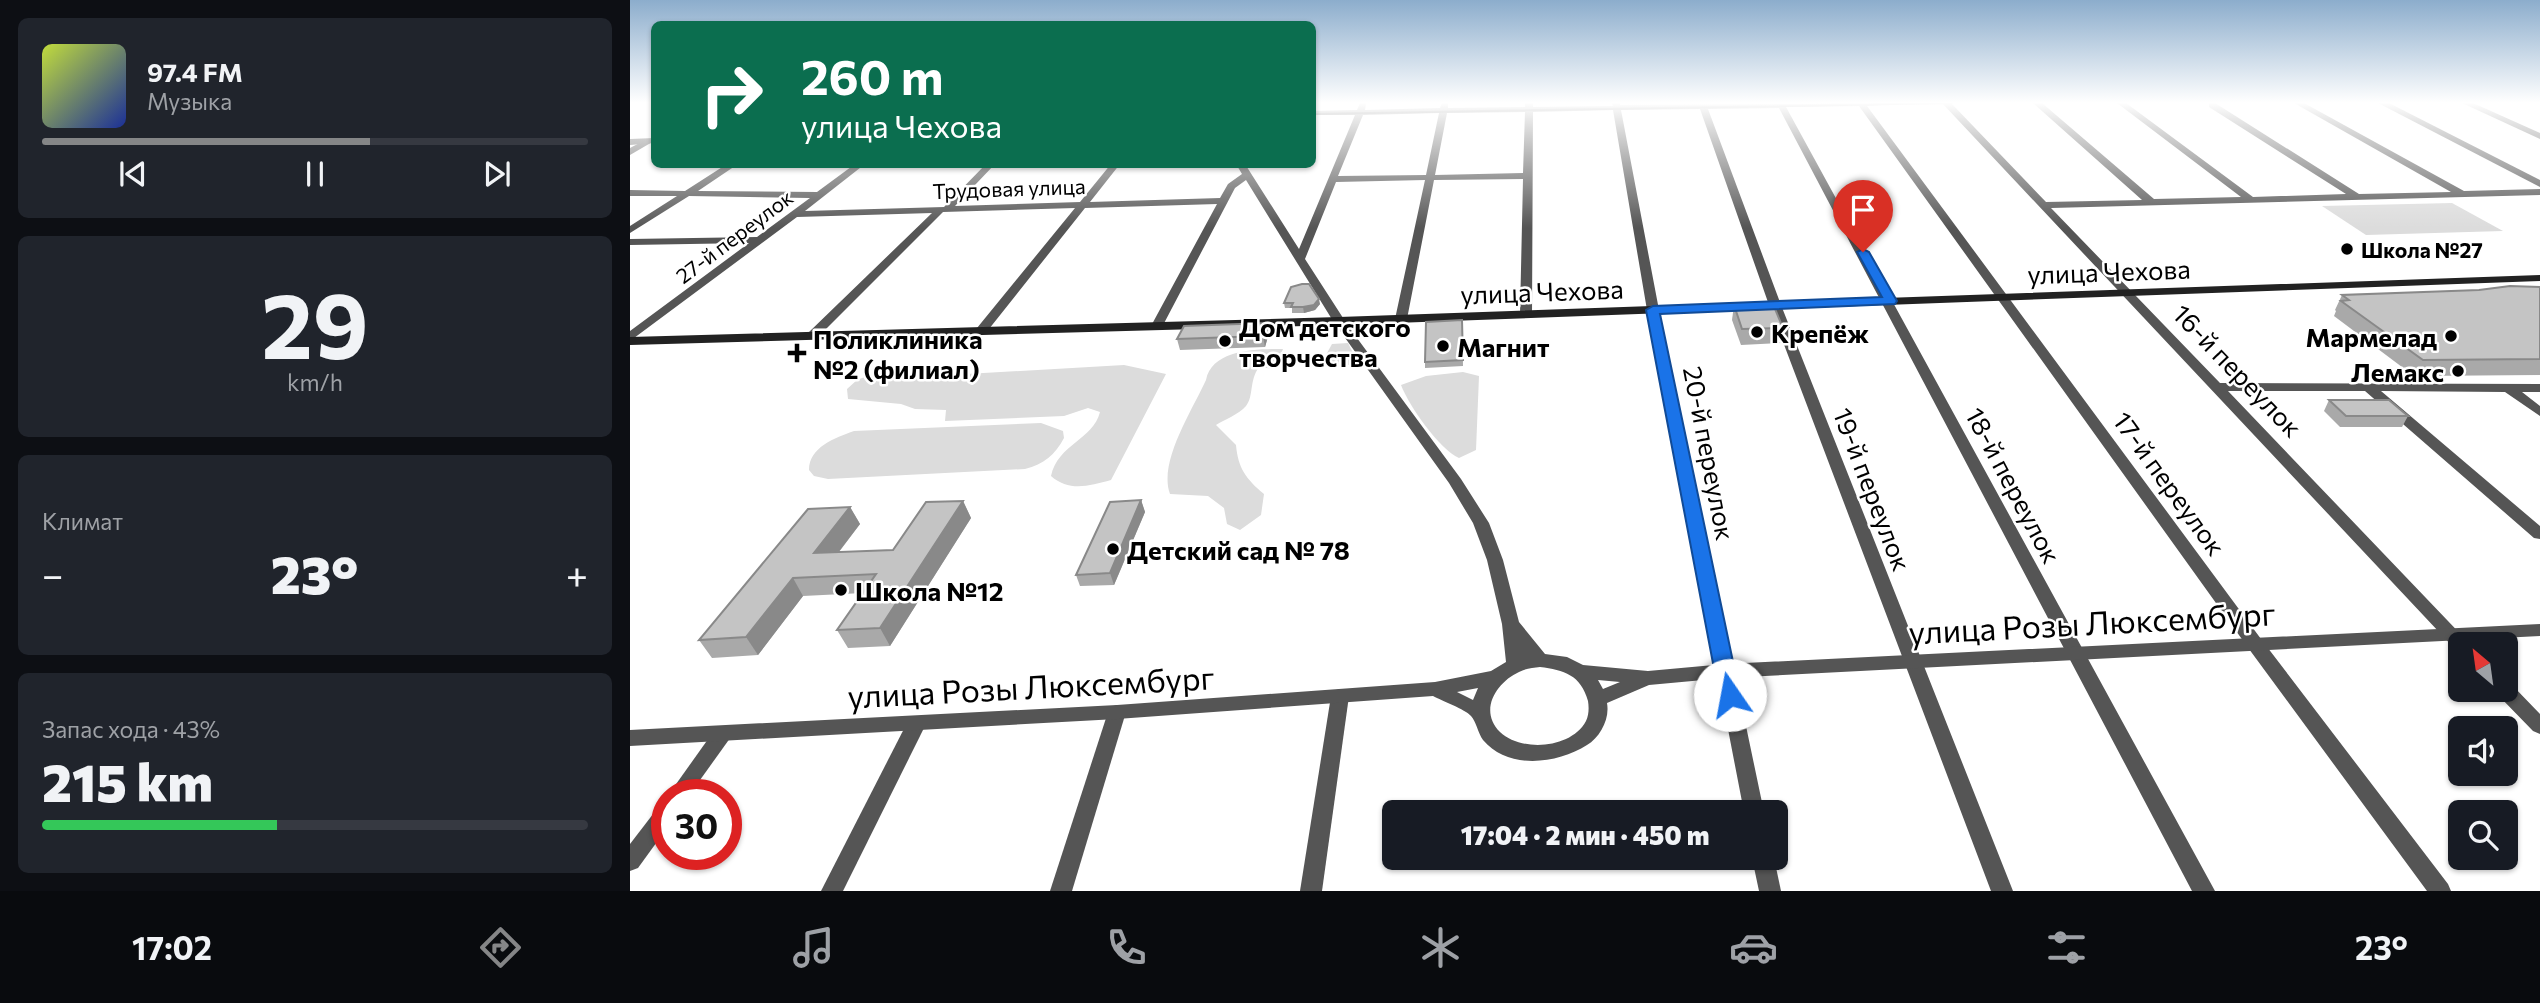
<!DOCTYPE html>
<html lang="ru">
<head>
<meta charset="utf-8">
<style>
  body { margin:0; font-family:Commissioner,sans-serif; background:#20242c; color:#f1f3f6; height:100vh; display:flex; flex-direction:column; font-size:26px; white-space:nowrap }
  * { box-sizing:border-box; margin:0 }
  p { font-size:23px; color:#9ea1a6 }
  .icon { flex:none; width:38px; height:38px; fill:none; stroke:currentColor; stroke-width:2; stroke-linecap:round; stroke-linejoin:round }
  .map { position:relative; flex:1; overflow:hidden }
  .details { display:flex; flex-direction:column; gap:18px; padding:18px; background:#0d0f14; width:630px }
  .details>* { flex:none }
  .guide { position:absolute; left:21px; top:21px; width:665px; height:147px; border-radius:10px; box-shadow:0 2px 5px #0004; background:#0b6e4f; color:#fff; overflow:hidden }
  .needle { width:46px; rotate:331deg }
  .fabs { position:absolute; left:1818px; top:632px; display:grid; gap:14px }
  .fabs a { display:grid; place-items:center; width:70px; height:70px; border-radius:10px; background:#171b24; box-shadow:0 2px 5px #0004; font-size:35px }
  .speed { position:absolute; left:21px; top:779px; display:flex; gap:14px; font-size:35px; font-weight:700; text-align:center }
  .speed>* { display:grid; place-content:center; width:91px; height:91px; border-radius:50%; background:#171b24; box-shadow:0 2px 5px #0004; line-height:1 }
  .speed .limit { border:10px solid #d22; background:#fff; color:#111 }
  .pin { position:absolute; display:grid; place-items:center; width:60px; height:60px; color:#fff; margin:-72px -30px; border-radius:50% 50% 50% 0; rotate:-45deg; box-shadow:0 0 7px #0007 }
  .pin .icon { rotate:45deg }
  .me { position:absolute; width:77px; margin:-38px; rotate:348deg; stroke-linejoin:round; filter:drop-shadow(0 0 5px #0008) }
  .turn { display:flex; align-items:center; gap:24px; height:147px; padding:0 35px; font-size:32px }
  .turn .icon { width:91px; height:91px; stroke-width:2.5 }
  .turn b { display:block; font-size:49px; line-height:60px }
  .big { font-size:52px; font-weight:800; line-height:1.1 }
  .details .card { flex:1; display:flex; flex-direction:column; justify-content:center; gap:10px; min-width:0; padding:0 24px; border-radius:10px; background:#20242c }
  .details .dial { align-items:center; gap:0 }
  .dial b { font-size:91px; line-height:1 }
  .song { display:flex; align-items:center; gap:21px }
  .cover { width:84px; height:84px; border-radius:10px; background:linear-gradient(135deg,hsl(70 70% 55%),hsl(230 70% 35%)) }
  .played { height:7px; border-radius:4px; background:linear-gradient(90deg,#858687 60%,#363941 60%) }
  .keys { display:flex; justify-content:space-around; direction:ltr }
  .heat { display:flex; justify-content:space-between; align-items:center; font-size:38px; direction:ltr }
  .charge { height:10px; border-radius:5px; background:linear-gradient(90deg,#34c759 43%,#363941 0) }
  .trip { position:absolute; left:752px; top:800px; width:406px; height:70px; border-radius:10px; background:#171b24; box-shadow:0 2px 5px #0004; font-weight:800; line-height:70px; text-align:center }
  .menu { display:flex; height:112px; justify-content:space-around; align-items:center; background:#090b0e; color:#9ea1a6 }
  .menu .icon { width:49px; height:49px }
  .menu .selected { color:#858687 }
  .menu b { font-size:32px; color:#f1f3f6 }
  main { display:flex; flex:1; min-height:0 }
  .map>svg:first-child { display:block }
  .green { fill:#dcdcdc }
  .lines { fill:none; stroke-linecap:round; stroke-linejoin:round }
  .minor { fill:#555; fill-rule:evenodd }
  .tertiary { fill:#555; fill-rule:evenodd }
  .secondary { fill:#222; fill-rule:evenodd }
  .tram { stroke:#000; stroke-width:2 }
  .wall { fill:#a9a9a9 }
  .shaded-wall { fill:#898989 }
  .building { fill:#c4c4c4; stroke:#898989; stroke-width:2 }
  .route { fill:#1a73e8; stroke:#114b97; stroke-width:2 }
  .poi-dot { fill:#000; stroke:#fff; stroke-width:2.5 }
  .labels { text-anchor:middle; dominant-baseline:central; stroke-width:5; stroke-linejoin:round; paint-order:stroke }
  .far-street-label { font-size:21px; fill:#000; stroke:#fff }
  .far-poi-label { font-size:21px; font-weight:bold; fill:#000; stroke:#fff; text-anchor:start }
  .street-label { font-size:26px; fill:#000; stroke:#fff }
  .poi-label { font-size:26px; font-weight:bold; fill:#000; stroke:#fff; text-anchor:start }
  .near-street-label { font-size:32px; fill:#000; stroke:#fff }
</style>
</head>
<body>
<main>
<section class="details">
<div class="card">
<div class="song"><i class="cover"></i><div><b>97.4 FM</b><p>Музыка</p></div></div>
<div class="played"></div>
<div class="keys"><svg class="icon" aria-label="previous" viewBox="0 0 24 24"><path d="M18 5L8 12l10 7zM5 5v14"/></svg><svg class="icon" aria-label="pause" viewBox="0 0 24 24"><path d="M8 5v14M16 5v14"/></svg><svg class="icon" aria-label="next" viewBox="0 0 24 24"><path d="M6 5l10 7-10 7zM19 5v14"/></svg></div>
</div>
<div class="card dial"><b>29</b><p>km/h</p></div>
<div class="card"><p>Климат</p>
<div class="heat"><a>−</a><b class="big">23°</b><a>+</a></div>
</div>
<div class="card"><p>Запас хода · 43%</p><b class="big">215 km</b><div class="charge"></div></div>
</section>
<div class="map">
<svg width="1910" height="891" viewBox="0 0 1910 891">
  <rect width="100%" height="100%" fill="#fff"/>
  <g class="green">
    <path d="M 1822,203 L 1873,231 L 1736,235 L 1692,206 Z"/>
    <path d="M 718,343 L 728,363 L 708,367 L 691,364 L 702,344 Z"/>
    <path d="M 653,349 L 645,369 L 629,367 C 619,381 624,396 616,406 C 609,414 594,420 586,425 L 606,445 C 608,468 616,479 634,494 L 631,515 L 610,530 L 597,524 L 594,508 L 578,496 L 540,494 C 528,462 563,409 576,380 C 582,349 628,349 653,349 Z"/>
    <path d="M 494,365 L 536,374 L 481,480 C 459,486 439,492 421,476 C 428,444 463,440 470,412 L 458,408 L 434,416 L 315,421 L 316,410 L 285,409 L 271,404 L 218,399 L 217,389 L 227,380 L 237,376 L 262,372 L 319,375 Z"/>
    <path d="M 833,372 L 849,376 L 846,450 L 829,458 C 809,449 779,406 771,385 L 796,376 Z"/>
    <path d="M 411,423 L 433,431 L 434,438 C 425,455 414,464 395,469 L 198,479 L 184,476 L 179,470 C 179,447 205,438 224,431 Z"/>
  </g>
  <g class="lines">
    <g class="minor">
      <path d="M 730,103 L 736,103 L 735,110 L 810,108 L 812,103 L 818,103 L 818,108 L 895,107 L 895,103 L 903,103 L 903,107 L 983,106 L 982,103 L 990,103 L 990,105 L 1282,103 L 1237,106 L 1631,639 L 1818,884 L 1821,891 L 1797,891 L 1619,649 L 1229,106 L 1156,107 L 1585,891 L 1562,891 L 1149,108 L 1078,109 L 1151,305 L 1383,891 L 1361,891 L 1139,305 L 1070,109 L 991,110 L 1029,310 L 1134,812 L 1114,812 L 1017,310 L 983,110 L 903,112 L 902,314 L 896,317 L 890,314 L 893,179 L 804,180 L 777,319 L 771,323 L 765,319 L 795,180 L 706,182 L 675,259 L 715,321 L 709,325 L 703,321 L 616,180 L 605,188 L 531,329 L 527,330 L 521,326 L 587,204 L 455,208 L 355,334 L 347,334 L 347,328 L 445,208 L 313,212 L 186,339 L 178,339 L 176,336 L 178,333 L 302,213 L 167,217 L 0,341 L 0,331 L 119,243 L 0,245 L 0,239 L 127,237 L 180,198 L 59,196 L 0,233 L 0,226 L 47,196 L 0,196 L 0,190 L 55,191 L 97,164 L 108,164 L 68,191 L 187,192 L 225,164 L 235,164 L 175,211 L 314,207 L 356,164 L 365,164 L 325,206 L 450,202 L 481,164 L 490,164 L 460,202 L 590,198 L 598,184 L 612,174 L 606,164 L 615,164 L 669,249 L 725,115 L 682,115 L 682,111 L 727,110 ZM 895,112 L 893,173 L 805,175 L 817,113 ZM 809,113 L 796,175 L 708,176 L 733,115 Z"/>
      <path d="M 1312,103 L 1321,103 L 1416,202 L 1512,200 L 1403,103 L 1412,103 L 1524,199 L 1611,197 L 1487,103 L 1496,103 L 1623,197 L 1716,194 L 1579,107 L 1579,103 L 1585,103 L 1729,194 L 1821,192 L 1664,103 L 1674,103 L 1834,191 L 1910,189 L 1910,195 L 1421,208 L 1590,383 L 1910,384 L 1910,392 L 1892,392 L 1910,406 L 1910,416 L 1875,392 L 1751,391 L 1910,526 L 1910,539 L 1904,538 L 1735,391 L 1598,391 L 1840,644 L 1830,644 L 1830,650 L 1825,649 Z"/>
      <path d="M 1748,103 L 1759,103 L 1910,180 L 1910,187 Z"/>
      <path d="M 17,139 L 24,141 L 0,155 L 0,148 Z"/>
      <path d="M 1876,683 L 1882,685 L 1910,714 L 1910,734 L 1903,731 L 1868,695 L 1866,690 L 1876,690 Z"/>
      <path d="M 710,689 L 717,691 L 719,696 L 692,891 L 670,891 L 701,696 L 703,691 Z"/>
      <path d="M 487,705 L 494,707 L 496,712 L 442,891 L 420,891 L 478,712 L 480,707 Z"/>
      <path d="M 286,716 L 293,719 L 296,724 L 213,891 L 191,891 L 279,719 Z"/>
      <path d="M 93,726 L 100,728 L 103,734 L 60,794 L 39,794 L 86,728 Z"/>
      <path d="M 37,802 L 37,828 L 8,868 L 0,871 L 0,844 L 30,805 Z"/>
      <path d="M 1122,858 L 1144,858 L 1151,891 L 1129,891 Z"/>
    </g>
    <g class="tertiary">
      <path d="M 1832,103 L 1843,103 L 1910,133 L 1910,139 Z"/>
      <path d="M 24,138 L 24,143 L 0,145 L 0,139 Z"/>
      <path d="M 709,317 L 713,319 L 831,479 L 859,523 L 873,560 L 889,622 L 915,654 L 937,657 L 953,665 L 1018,671 L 1095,664 L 1910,624 L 1910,636 L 1095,678 L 1019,685 L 977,703 C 980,719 970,737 957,745 C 927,764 878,770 853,740 C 848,733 846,721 841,716 C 835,709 812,701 803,696 L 487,719 L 0,746 L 0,730 L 487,705 L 805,682 L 861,671 L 876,662 L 872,624 L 857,560 L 843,523 L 819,483 L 703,321 ZM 910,667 C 934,670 951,675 958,701 C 959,707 959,715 956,721 C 941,749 891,752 870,732 C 848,710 867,682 889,672 C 896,668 903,668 910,667 ZM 968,680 L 990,682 L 973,689 ZM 848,688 L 843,700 L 827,692 Z"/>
    </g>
    <path class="secondary" d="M 1910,275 L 1910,281 L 709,325 L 0,345 L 0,337 L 709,317 Z"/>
    <path class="tram" d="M 682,114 L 1322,103"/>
  </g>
  <g class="wall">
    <path d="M 661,287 L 690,304 L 685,310 L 674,313 L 662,313 L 662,308 L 655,308 L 654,303 Z"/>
    <path d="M 1910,287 L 1910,375 L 1784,376 L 1704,316 L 1706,311 L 1705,310 L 1712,295 L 1849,290 Z"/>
    <path d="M 1104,305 L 1153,328 L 1151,343 L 1111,345 L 1102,320 Z"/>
    <path d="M 832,320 L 833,366 L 795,368 L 795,362 Z"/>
    <path d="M 639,333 L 635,347 L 550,350 L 547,339 Z"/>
    <path d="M 1699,400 L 1778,416 L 1772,427 L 1710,427 L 1694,411 Z"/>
    <path d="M 511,500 L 515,512 L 484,585 L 450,586 L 446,575 Z"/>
    <path d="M 333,501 L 341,518 L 260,646 L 218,648 L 207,630 L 233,593 L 173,596 L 128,655 L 82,658 L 69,640 L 220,507 L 230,524 L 209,552 L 263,550 Z"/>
  </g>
  <g class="shaded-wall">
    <path d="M 689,299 L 690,304 L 685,310 L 674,313 L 673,307 Z"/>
    <path d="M 637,323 L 639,333 L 635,347 L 633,336 Z"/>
    <path d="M 511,500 L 515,512 L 484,585 L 480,573 Z"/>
    <path d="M 333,501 L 341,518 L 260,646 L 250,628 Z"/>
    <path d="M 220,507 L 230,524 L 194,571 L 184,553 Z"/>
    <path d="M 163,578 L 173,596 L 128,655 L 116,637 Z"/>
  </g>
  <g class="building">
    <path d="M 672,284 L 679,284 L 689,299 L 684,305 L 673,307 L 661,307 L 663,303 L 654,303 L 661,287 Z"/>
    <path d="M 1880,286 L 1910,287 L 1910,359 L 1793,360 L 1711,301 L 1719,300 L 1712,295 L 1849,290 Z"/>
    <path d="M 1143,304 L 1153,328 L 1112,329 L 1104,305 Z"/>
    <path d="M 832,320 L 833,360 L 795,362 L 796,322 Z"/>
    <path d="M 637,323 L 633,336 L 547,339 L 554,326 Z"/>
    <path d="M 1699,400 L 1759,400 L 1778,416 L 1716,416 Z"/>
    <path d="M 511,500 L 480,573 L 446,575 L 480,502 Z"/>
    <path d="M 333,501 L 250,628 L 207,630 L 246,574 L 163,578 L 116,637 L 69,640 L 178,509 L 220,507 L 184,553 L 263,550 L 296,502 Z"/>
  </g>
  <linearGradient id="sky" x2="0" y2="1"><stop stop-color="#8cadcc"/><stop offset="0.45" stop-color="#fff"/><stop offset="1" stop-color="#fff" stop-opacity="0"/></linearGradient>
  <rect width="1910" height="228" fill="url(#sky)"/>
  <path class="route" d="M 1233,249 L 1239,252 L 1267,301 L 1265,304 L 1030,314 L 1110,695 L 1107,700 L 1100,703 L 1092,700 L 1089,695 L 1016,310 L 1023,306 L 1252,297 L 1227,252 Z"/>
  <g class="poi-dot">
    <circle cx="1717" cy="249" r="7"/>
    <circle cx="1127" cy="332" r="7"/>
    <circle cx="1821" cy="336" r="7"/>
    <circle cx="595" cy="341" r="7"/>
    <circle cx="813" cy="346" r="7"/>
    <path d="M163.5 342.5h7v7h7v7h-7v7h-7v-7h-7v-7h7z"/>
    <circle cx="1828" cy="371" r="7"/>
    <circle cx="483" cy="549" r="7"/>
    <circle cx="211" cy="590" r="7"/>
  </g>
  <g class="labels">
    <g class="far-street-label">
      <text transform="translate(379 188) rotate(-2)">Трудовая улица</text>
      <text transform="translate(104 236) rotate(-37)">27-й переулок</text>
    </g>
    <g class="far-poi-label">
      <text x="1731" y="249">Школа №27</text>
    </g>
    <g class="street-label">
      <text transform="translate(1479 271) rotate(-2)">улица Чехова</text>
      <text transform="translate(912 291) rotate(-2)">улица Чехова</text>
      <text transform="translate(1608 370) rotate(46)">16-й переулок</text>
      <text transform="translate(1080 453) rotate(79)">20-й переулок</text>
      <text transform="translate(1540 483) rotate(54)">17-й переулок</text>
      <text transform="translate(1384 485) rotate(62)">18-й переулок</text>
      <text transform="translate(1243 489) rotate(69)">19-й переулок</text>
    </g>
    <g class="poi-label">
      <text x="609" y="326">Дом детского<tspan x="609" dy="30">творчества</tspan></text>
      <text x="1141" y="332">Крепёж</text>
      <text x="1807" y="336" text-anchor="end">Мармелад</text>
      <text x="183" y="338">Поликлиника<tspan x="183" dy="30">№2 (филиал)</tspan></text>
      <text x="827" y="346">Магнит</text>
      <text x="1814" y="371" text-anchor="end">Лемакс</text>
      <text x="497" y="549">Детский сад № 78</text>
      <text x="225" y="590">Школа №12</text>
    </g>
    <g class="near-street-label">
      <text transform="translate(1462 622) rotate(-3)">улица Розы Люксембург</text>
      <text transform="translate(401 686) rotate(-3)">улица Розы Люксембург</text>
    </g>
  </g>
</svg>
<div class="fabs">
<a><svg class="needle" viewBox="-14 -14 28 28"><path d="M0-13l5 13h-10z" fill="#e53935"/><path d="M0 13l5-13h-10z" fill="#9ea1a6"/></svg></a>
<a><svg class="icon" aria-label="sound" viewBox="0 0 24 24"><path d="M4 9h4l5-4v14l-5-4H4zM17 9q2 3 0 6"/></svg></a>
<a><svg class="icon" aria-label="search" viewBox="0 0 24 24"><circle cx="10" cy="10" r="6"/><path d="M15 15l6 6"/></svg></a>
</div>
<div class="speed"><div class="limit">30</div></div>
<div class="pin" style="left:1233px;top:252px;background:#d93025"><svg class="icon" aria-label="arrive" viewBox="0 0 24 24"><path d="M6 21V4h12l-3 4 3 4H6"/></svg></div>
<svg class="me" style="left:1100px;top:695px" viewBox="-20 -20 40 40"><circle r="19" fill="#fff"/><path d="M0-13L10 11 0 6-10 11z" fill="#1a73e8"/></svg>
<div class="trip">17:04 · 2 мин · 450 m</div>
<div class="guide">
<div class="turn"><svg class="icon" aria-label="right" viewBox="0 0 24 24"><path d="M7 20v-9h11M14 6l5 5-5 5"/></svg><div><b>260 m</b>улица Чехова</div></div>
</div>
</div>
</main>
<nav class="menu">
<b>17:02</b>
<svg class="icon selected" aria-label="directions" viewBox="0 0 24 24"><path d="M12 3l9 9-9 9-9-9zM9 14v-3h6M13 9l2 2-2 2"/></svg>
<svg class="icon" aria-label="music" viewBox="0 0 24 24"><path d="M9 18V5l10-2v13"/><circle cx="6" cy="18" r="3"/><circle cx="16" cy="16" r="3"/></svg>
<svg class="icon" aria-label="phone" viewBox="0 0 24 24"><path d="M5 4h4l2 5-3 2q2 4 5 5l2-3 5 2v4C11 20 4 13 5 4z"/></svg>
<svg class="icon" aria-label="climate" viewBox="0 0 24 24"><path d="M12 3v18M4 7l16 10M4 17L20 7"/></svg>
<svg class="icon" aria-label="car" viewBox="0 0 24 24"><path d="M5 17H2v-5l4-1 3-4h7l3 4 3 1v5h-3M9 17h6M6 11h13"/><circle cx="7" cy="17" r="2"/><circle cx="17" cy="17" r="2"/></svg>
<svg class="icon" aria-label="filters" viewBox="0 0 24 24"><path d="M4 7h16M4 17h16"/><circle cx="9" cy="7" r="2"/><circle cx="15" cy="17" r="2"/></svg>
<b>23°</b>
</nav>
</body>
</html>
